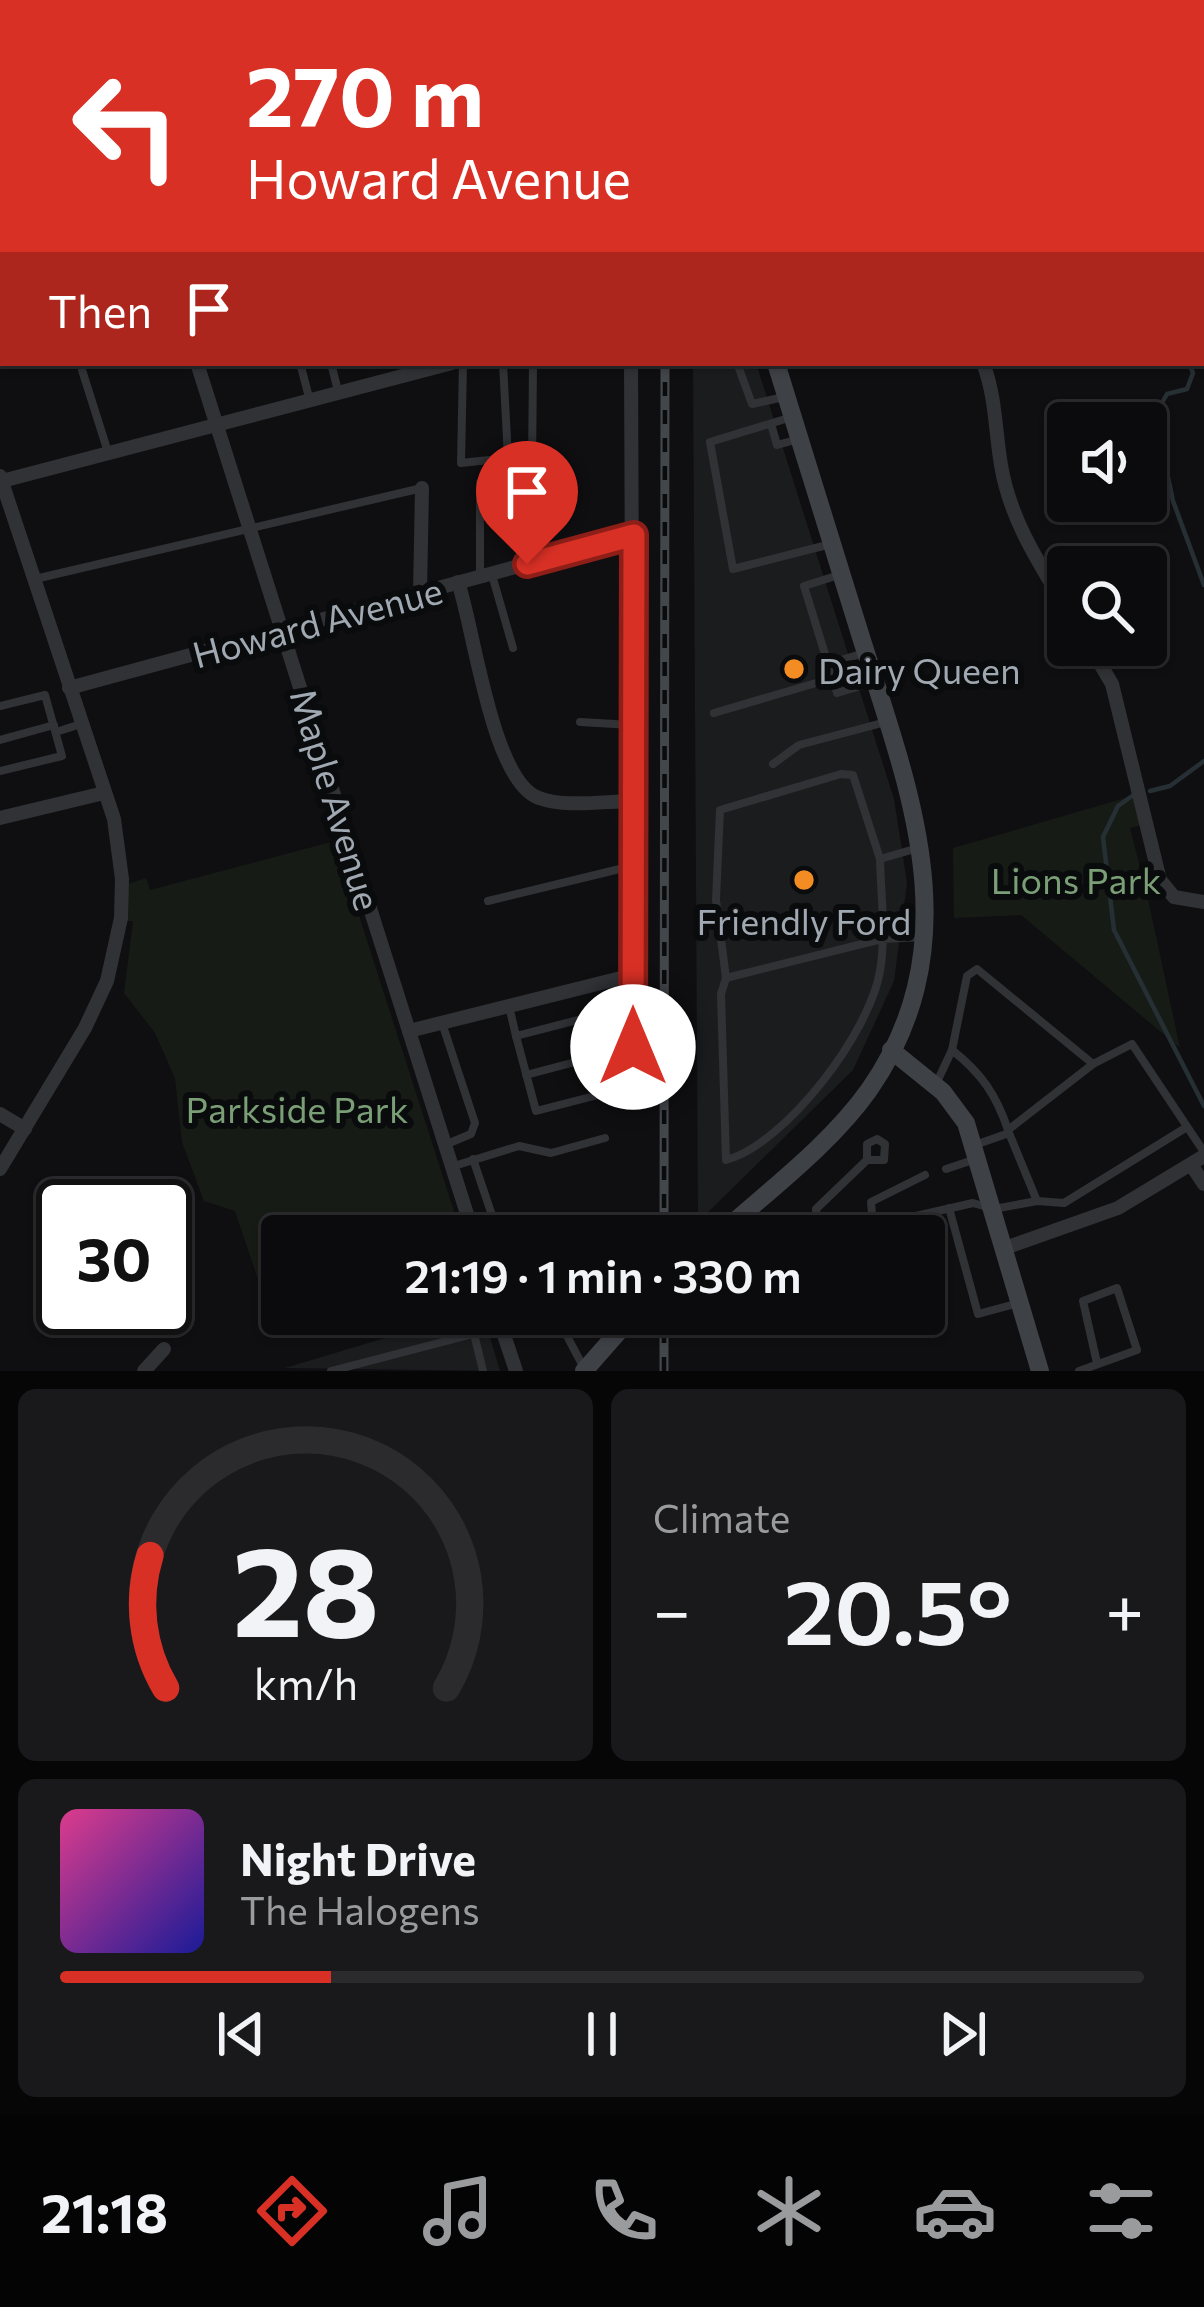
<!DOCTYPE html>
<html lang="en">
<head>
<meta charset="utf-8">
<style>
  body { margin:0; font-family:Commissioner,sans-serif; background:#19191b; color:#f1f3f6; height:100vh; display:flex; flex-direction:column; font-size:45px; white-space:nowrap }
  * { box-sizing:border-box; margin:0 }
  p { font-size:39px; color:#9a9b9d }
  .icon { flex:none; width:66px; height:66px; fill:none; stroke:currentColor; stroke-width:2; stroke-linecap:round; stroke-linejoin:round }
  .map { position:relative; height:1371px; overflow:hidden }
  .side { display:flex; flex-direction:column; gap:18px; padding:18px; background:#060607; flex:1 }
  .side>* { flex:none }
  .hud { position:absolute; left:0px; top:0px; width:1206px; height:366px; box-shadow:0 3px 9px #0004,0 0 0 3px #2b2b2e; background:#d93025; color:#fff; overflow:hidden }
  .buttons { position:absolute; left:1047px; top:402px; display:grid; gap:24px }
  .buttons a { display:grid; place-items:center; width:120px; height:120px; border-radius:12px; background:#0b0b0d; box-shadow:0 3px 9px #0004,0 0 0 3px #2b2b2e; font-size:60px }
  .speed { position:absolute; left:36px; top:1179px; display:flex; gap:24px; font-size:60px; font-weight:700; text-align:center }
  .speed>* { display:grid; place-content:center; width:156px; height:156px; border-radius:50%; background:#0b0b0d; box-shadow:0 3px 9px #0004,0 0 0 3px #2b2b2e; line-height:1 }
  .speed .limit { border:6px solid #111; border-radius:18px; background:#fff; color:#111 }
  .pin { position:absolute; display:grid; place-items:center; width:102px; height:102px; color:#fff; margin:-123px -51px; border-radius:50% 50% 50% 0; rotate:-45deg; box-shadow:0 0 12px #0007 }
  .pin .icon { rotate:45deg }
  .me { position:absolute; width:132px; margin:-66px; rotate:0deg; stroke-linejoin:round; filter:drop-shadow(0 0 9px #0008) }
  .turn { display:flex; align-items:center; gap:42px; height:252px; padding:0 48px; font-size:54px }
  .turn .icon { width:156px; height:156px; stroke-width:2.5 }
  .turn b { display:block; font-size:84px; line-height:102px }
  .then { display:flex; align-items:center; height:114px; padding:0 48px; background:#0003; gap:24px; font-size:45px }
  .big { font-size:90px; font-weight:600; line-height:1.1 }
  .side .widget { flex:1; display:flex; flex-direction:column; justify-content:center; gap:18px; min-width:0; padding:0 42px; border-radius:18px; background:#19191b }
  .side .dial { align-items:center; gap:0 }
  .dial svg { height:312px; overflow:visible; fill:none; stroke:#2b2b2e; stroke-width:7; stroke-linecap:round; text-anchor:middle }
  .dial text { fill:#f1f3f6; stroke:none }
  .song { display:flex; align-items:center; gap:36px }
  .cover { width:144px; height:144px; border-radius:18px; background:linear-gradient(135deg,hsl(330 70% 55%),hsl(240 70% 35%)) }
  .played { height:12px; border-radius:6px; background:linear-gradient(90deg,#d93025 25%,#2b2b2e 25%) }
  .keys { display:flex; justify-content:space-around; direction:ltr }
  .heat { display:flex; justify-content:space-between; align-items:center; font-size:66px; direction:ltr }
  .side .tiles { flex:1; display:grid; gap:18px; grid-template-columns:1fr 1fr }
  .widget:last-child { grid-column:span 2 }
  .trip { position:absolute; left:261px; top:1215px; width:684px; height:120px; border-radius:12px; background:#0b0b0d; box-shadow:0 3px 9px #0004,0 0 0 3px #2b2b2e; font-weight:600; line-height:120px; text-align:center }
  .tab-bar { display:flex; height:192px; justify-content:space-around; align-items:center; background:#040405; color:#9a9b9d }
  .tab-bar .icon { width:84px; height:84px }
  .tab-bar .active { color:#d93025 }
  .tab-bar b { font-size:54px; color:#f1f3f6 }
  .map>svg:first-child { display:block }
  .built { fill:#1b1c1e }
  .green { fill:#161b16 }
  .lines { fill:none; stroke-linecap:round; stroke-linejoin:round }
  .stream { stroke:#263034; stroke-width:4.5 }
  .lane { stroke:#303236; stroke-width:8 }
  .street { stroke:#303236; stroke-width:14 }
  .secondary { stroke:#3e4146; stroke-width:18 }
  .rail-casing { stroke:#43464b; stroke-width:9 }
  .rail { stroke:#0a0b0c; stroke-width:4.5; stroke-dasharray:14; stroke-linecap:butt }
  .route-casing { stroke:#8d1f18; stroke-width:30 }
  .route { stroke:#d93025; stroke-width:21 }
  .poi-dot { fill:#f48c24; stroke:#0a0b0c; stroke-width:4.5 }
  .labels { text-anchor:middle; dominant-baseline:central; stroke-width:12; stroke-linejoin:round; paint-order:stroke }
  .street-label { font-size:36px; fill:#a0a8b2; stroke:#0a0b0c }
  .poi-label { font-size:36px; fill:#a0a8b2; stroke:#0a0b0c; text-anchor:start }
  .park-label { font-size:36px; fill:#7a9e76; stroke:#0a0b0c }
</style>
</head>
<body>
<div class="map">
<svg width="1204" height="1371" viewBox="0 0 1204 1371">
  <rect width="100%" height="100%" fill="#0f0f11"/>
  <g class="built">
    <path d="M 693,363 L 756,363 L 894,799 L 907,883 L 894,981 L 853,1070 L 698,1222 Z"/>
    <path d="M 465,1314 L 483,1314 L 500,1371 L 285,1368 Z"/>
  </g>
  <g class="green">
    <path d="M 1139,794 L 1146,824 L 1130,828 L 1142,875 L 1153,873 L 1148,899 L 1180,1048 L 1021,915 L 954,918 L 953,848 Z"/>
    <path d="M 335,841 L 462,1236 L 282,1236 L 282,1283 L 261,1288 L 235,1211 L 204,1201 L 182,1142 L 175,1078 L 155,1033 L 124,993 L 133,921 L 127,921 L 125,885 L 146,878 L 150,890 Z"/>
  </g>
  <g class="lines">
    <g class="stream">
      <path d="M 1189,363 L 1193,373 L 1187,389 L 1167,394 L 1155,415 L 1173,501 L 1204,585"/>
      <path d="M 1150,791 L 1170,786 L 1204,761"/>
      <path d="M 1132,796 L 1118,806 L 1103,837 L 1114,930 L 1204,1106"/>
    </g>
    <g class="lane">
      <path d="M 404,0 L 405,3"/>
      <path d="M 339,3 L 350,0"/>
      <path d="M 470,3 L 480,0"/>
      <path d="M 695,3 L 695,0"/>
      <path d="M 880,3 L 880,0"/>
      <path d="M 1066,3 L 1066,0"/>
      <path d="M 0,93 L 3,92"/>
      <path d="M 300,363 L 310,401"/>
      <path d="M 331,363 L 338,391"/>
      <path d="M 463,363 L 461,463 L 508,458 L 503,363"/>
      <path d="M 737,363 L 752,404 L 784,397"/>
      <path d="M 82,370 L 108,452"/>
      <path d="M 792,417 L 710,442 L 733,569 L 831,544"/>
      <path d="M 771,424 L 777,445 L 799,439"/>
      <path d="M 480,575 L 480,482 L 532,466 L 533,363"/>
      <path d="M 492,575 L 513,648"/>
      <path d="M 35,579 L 422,488"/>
      <path d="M 828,664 L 804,586 L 839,575"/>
      <path d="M 833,678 L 828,664 L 864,653"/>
      <path d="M 0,706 L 45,695 L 62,756 L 0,771"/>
      <path d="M 714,713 L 833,678 L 837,693 L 874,682"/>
      <path d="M 580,722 L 632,725"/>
      <path d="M 56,732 L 81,724"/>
      <path d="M 0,740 L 54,725"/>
      <path d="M 773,764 L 799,745 L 886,722"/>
      <path d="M 918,848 L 880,859 C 881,896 886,935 880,971 C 870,1032 786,1144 726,1160 L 721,994 L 726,978 L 882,939 L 923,937"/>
      <path d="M 488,901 L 632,866"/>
      <path d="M 726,978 L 716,900 L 720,810 L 841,774 L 853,775 L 880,859"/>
      <path d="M 509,1006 L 516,1036"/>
      <path d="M 632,1006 L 516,1036 L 536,1111 L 633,1086"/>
      <path d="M 442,1023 L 475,1123 L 471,1134 L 447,1144"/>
      <path d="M 952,1050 C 981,1073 996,1094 1008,1130"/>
      <path d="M 526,1075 L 632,1047"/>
      <path d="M 936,1084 L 952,1050 L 967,976 L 977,969 L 1093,1064 L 1132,1044 L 1204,1152"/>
      <path d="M 1008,1130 L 1093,1064"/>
      <path d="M 975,1145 L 1009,1133 L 1037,1201"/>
      <path d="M 473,1159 L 499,1236"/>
      <path d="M 867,1160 L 884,1160 L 885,1144 L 877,1139 L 867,1144 L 867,1160 L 816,1209 L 818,1225 L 837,1234 L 973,1203 L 994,1209 L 1037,1201 L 1064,1203 L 1187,1127"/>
      <path d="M 454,1166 L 519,1146 L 551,1153 L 605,1138"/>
      <path d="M 946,1169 L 973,1160"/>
      <path d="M 949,1208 L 978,1314 L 1015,1304"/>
      <path d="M 873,1226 L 871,1202 L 925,1175"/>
      <path d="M 578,1236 L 604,1236"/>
      <path d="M 541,1314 L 549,1324 L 561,1316"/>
      <path d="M 567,1314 L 584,1328 L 612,1334"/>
      <path d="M 558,1319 L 585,1370"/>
      <path d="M 474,1334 L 483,1371"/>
      <path d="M 331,1371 L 500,1327"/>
      <path d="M 1079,1371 L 1137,1350 L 1117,1288 L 1083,1301 L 1097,1363"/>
    </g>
    <g class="street">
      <path d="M 79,0 L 80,3"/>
      <path d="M 314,0 L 315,3"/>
      <path d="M 617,0 L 617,3"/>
      <path d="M 990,3 L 991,0"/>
      <path d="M 1203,20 L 1204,10"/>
      <path d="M 1203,47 L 1204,49"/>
      <path d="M 0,220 L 3,219"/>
      <path d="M 197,363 L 474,1236"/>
      <path d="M 631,363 L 634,1086"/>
      <path d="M 983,363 C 996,397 995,430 1001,465 C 1010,520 1040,565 1068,611"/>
      <path d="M 0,476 L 114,819 L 122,879 L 121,918 L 107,981 L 85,1028 L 0,1169"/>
      <path d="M 2,481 L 452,363"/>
      <path d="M 458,582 C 474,628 492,782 539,798 C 566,808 605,801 634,801"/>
      <path d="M 420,593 L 422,488"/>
      <path d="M 1089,645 L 1112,684 L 1160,880 L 1174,897 L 1204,902"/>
      <path d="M 69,688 L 634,535"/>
      <path d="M 0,818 L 104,793"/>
      <path d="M 409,1031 L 633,975"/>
      <path d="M 0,1114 L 25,1129"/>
      <path d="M 1192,1166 L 1204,1184"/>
      <path d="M 1005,1248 L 1118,1208 L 1204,1156"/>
      <path d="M 497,1314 L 516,1371"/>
      <path d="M 144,1371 L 164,1349"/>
    </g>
    <g class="secondary">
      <path d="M 766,3 L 766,0"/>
      <path d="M 891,1050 L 943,1092 L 966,1123 L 1040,1371"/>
      <path d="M 718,1236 C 768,1191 830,1145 869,1090 C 973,941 908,787 860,634 C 832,544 804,454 776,363"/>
      <path d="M 584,1371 L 634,1314"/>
    </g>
    <g class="rail-casing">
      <g id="rail">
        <path d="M 666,3 L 666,0"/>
        <path d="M 664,1236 L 665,363"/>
        <path d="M 664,1371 L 664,1314"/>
      </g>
    </g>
    <use href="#rail" class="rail"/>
  </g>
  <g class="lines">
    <g class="route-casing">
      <path id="route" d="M 527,564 L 634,535 L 633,1047"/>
    </g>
    <use href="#route" class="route"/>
  </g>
  <g class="poi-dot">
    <circle cx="794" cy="669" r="12"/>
    <circle cx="804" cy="880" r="12"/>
  </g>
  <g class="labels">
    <g class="street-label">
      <text transform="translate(317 621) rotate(-15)">Howard Avenue</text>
      <text transform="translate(337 799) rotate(73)">Maple Avenue</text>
    </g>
    <g class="poi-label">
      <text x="818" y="669">Dairy Queen</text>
      <text x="804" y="920" text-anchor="middle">Friendly Ford</text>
    </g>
    <g class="park-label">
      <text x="1076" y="879">Lions Park</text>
      <text x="297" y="1108">Parkside Park</text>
    </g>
  </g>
</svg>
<div class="buttons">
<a><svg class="icon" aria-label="sound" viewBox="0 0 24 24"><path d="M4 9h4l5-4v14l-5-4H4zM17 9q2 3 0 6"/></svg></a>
<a><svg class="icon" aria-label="search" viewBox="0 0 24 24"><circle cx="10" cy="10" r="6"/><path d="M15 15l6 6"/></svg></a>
</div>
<div class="speed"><div class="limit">30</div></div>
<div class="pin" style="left:527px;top:564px;background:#d93025"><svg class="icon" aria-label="arrive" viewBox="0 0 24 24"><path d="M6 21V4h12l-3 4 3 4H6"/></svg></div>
<svg class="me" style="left:633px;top:1047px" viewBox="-20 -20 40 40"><circle r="19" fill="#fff"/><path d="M0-13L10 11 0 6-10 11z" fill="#d93025"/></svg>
<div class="trip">21:19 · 1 min · 330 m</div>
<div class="hud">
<div class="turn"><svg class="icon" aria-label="left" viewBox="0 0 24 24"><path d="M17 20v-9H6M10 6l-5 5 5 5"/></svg><div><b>270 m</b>Howard Avenue</div></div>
<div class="then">Then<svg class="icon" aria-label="arrive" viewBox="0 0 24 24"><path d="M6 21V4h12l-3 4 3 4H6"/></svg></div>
</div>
</div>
<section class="side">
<div class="tiles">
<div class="widget dial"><svg viewBox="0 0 100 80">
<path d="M14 69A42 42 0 1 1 86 69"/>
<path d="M14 69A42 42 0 0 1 10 35" stroke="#d93025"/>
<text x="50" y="56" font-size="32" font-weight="700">28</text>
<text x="50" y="72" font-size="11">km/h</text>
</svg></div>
<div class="widget"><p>Climate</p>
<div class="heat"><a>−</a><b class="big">20.5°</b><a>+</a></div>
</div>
<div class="widget">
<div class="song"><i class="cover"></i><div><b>Night Drive</b><p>The Halogens</p></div></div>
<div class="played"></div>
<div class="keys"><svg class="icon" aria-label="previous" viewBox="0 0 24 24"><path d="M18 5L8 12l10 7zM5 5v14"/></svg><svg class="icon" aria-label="pause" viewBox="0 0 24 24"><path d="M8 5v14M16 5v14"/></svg><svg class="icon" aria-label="next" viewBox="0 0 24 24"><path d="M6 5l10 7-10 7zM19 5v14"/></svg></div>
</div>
</div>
</section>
<nav class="tab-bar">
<b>21:18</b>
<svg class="icon active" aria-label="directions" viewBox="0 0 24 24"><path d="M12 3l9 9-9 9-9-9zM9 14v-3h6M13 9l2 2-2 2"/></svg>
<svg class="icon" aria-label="music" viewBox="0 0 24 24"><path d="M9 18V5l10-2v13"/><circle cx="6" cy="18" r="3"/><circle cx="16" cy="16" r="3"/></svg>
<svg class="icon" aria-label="phone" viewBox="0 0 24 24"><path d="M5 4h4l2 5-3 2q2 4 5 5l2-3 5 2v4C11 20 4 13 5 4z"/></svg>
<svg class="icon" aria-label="climate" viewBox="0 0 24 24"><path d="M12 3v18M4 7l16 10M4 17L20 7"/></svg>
<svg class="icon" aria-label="car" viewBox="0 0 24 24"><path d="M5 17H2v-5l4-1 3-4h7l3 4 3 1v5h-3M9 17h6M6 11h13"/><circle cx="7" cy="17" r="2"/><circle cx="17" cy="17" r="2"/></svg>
<svg class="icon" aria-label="filters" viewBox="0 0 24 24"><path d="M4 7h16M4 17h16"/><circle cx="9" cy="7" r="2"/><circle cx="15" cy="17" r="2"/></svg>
</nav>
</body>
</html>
